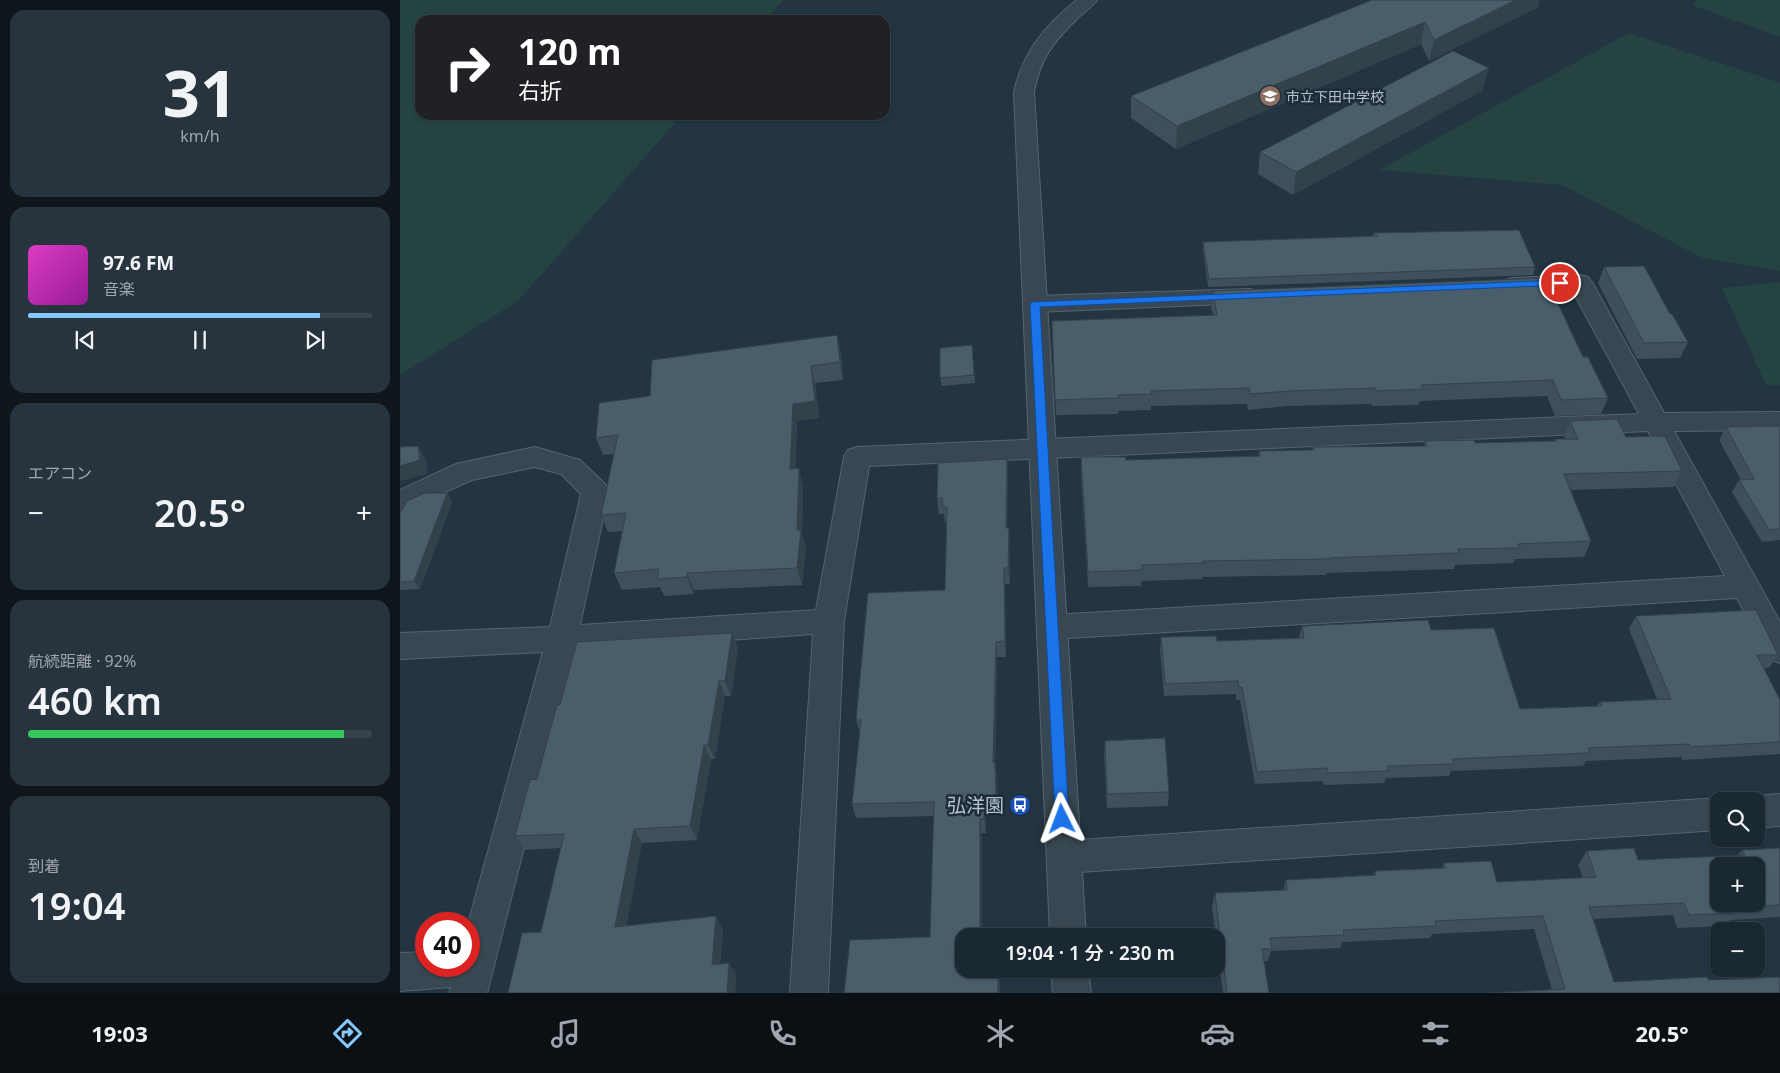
<!DOCTYPE html>
<html lang="ja">
<head>
<meta charset="utf-8">
<style>
  body { margin:0; font-family:"Noto Sans","Noto Sans JP",sans-serif; background:#27343e; color:#f1f3f6; height:100vh; display:flex; flex-direction:column; font-size:19px; white-space:nowrap }
  * { box-sizing:border-box; margin:0 }
  p { font-size:16px; color:#9fa6ac }
  .icon { flex:none; width:28px; height:28px; fill:none; stroke:currentColor; stroke-width:2; stroke-linecap:round; stroke-linejoin:round }
  .map { position:relative; flex:1; overflow:hidden }
  .side { display:flex; flex-direction:column; gap:10px; padding:10px; background:#0e161c; width:400px }
  .side>* { flex:none }
  .top-card { position:absolute; left:15px; top:15px; width:475px; height:105px; border-radius:15px; box-shadow:0 1px 4px #0004,0 0 0 1px #38444d; background:#202124; color:#fff; overflow:hidden }
  .fabs { position:absolute; left:1310px; top:792px; display:grid; gap:10px }
  .fabs a { display:grid; place-items:center; width:55px; height:55px; border-radius:10px; background:#1a2832; box-shadow:0 1px 4px #0004,0 0 0 1px #38444d; font-size:25px }
  .speed { position:absolute; left:15px; top:912px; display:flex; gap:10px; font-size:25px; font-weight:700; text-align:center }
  .speed>* { display:grid; place-content:center; width:65px; height:65px; border-radius:50%; background:#1a2832; box-shadow:0 1px 4px #0004,0 0 0 1px #38444d; line-height:1 }
  .speed .limit { border:8px solid #d22; background:#fff; color:#111 }
  .pin { position:absolute; display:grid; place-items:center; width:42px; height:42px; color:#fff; margin:-21px; border:2px solid #fff; border-radius:50%; box-shadow:0 1px 5px #0007 }
  .me { position:absolute; width:55px; margin:-28px; rotate:357deg; stroke-linejoin:round; filter:drop-shadow(0 0 4px #0008) }
  .turn { display:flex; align-items:center; gap:18px; height:105px; padding:0 20px; font-size:22px }
  .turn .icon { width:65px; height:65px; stroke-width:2.5 }
  .turn b { display:block; font-size:35px; line-height:42px }
  .big { font-size:38px; font-weight:600; line-height:1.1 }
  .side .card { flex:1; display:flex; flex-direction:column; justify-content:center; gap:8px; min-width:0; padding:0 18px; border-radius:15px; background:#27343e }
  .side .dial { align-items:center; gap:0 }
  .dial b { font-size:65px; line-height:1 }
  .song { display:flex; align-items:center; gap:15px }
  .cover { width:60px; height:60px; border-radius:8px; background:linear-gradient(135deg,hsl(310 70% 55%),hsl(300 70% 35%)) }
  .played { height:5px; border-radius:2px; background:linear-gradient(90deg,#86c9ff 85%,#38444d 85%) }
  .keys { display:flex; justify-content:space-around; direction:ltr }
  .heat { display:flex; justify-content:space-between; align-items:center; font-size:28px; direction:ltr }
  .charge { height:8px; border-radius:4px; background:linear-gradient(90deg,#34c759 92%,#38444d 0) }
  .trip { position:absolute; left:555px; top:928px; width:270px; height:50px; border-radius:15px; background:#1a2832; box-shadow:0 1px 4px #0004,0 0 0 1px #38444d; font-weight:600; line-height:50px; text-align:center }
  .menu { display:flex; height:80px; justify-content:space-around; align-items:center; background:#0a1014; color:#9fa6ac }
  .menu .icon { width:35px; height:35px }
  .menu .on { color:#86c9ff }
  .menu b { font-size:22px; color:#f1f3f6 }
  main { display:flex; flex:1; min-height:0 }
  .map>svg:first-child { display:block }
  .green { fill:#254341 }
  .lines { fill:none; stroke-linecap:round; stroke-linejoin:round }
  .minor-casing { stroke:#56646f; stroke-width:2 }
  .tertiary-casing { stroke:#56646f; stroke-width:2 }
  .minor { fill:#384751; fill-rule:evenodd }
  .tertiary { fill:#384751; fill-rule:evenodd }
  .wall { fill:#3f505c }
  .shaded-wall { fill:#33414b }
  .building { fill:#495d6b; stroke:#33414b; fill-rule:evenodd }
  .route { fill:#1a73e8; stroke:#114b97 }
  .labels { text-anchor:middle; dominant-baseline:central; stroke-width:5; stroke-linejoin:round; paint-order:stroke }
  .far-poi-label { font-size:14px; fill:#b5c1cc; stroke:#1d2c37; text-anchor:start }
  .near-poi-label { font-size:19px; fill:#b5c1cc; stroke:#1d2c37; text-anchor:end }
</style>
</head>
<body>
<main>
<section class="side">
<div class="card dial"><b>31</b><p>km/h</p></div>
<div class="card">
<div class="song"><i class="cover"></i><div><b>97.6 FM</b><p>音楽</p></div></div>
<div class="played"></div>
<div class="keys"><svg class="icon" aria-label="previous" viewBox="0 0 24 24"><path d="M18 5L8 12l10 7zM5 5v14"/></svg><svg class="icon" aria-label="pause" viewBox="0 0 24 24"><path d="M8 5v14M16 5v14"/></svg><svg class="icon" aria-label="next" viewBox="0 0 24 24"><path d="M6 5l10 7-10 7zM19 5v14"/></svg></div>
</div>
<div class="card"><p>エアコン</p>
<div class="heat"><a>−</a><b class="big">20.5°</b><a>+</a></div>
</div>
<div class="card"><p>航続距離 · 92%</p><b class="big">460 km</b><div class="charge"></div></div>
<div class="card"><p>到着</p><b class="big">19:04</b></div>
</section>
<div class="map">
<svg width="1380" height="993" viewBox="0 0 1380 993">
  <rect width="100%" height="100%" fill="#233542"/>
  <g class="green">
    <path d="M 0,0 L 383,0 L 365,20 L 20,20 L 20,115 L 282,115 L 118,301 L 0,375 Z"/>
    <path d="M 1297,0 L 1380,0 L 1380,37 L 1292,5 Z"/>
    <path d="M 1229,33 L 1380,83 L 1380,271 L 1303,258 L 1162,185 L 979,170 Z"/>
    <path d="M 1380,282 L 1380,385 L 1366,385 L 1322,288 Z"/>
  </g>
  <g class="lines">
    <g class="minor-casing">
      <g id="minor">
        <path d="M 1180,275 L 1188,277 L 1192,282 L 1264,413 L 1380,412 L 1380,430 L 1274,431 L 1380,622 L 1380,663 L 1369,659 L 1337,598 L 652,639 L 641,636 L 637,627 L 641,618 L 652,615 L 1325,576 L 1248,431 L 469,466 L 444,621 L 428,993 L 390,993 L 413,634 L 174,651 L 87,993 L 49,993 L 51,987 L 0,991 L 0,953 L 26,952 L 26,966 L 69,966 L 68,924 L 143,652 L 0,659 L 0,633 L 150,627 L 181,494 L 161,474 L 135,467 L 72,480 L 0,512 L 0,490 L 56,464 L 135,447 L 180,460 L 205,484 L 209,491 L 180,625 L 416,610 L 444,457 L 448,450 L 457,447 L 1239,414 L 1172,290 L 1113,292 L 1105,290 L 1101,285 L 1105,280 L 1113,278 Z"/>
        <path d="M 850,289 L 858,291 L 862,296 L 858,301 L 850,303 L 635,312 L 627,309 L 623,304 L 627,299 L 635,296 Z"/>
        <path d="M 1380,794 L 1380,826 L 1356,828 L 1356,801 L 1344,801 L 1356,796 Z"/>
        <path d="M 1319,798 L 1326,801 L 1319,801 L 1319,830 L 664,873 L 652,869 L 647,857 L 652,845 L 664,841 Z"/>
      </g>
    </g>
    <g class="tertiary-casing">
      <g id="tertiary">
        <path d="M 677,0 L 697,0 C 692,7 683,13 677,19 C 653,42 640,59 634,92 L 686,936 L 650,936 L 614,92 C 623,52 645,25 677,0 Z"/>
        <path d="M 651,969 L 688,969 L 691,993 L 653,993 Z"/>
      </g>
    </g>
    <use href="#minor" class="minor"/>
    <use href="#tertiary" class="tertiary"/>
  </g>
  <g class="wall">
    <path d="M 972,0 L 1138,7 L 1029,61 L 1021,44 L 776,149 L 731,118 L 731,96 Z"/>
    <path d="M 1083,90 L 893,195 L 858,174 L 860,152 Z"/>
    <path d="M 973,233 L 1135,267 L 1133,275 L 808,287 L 803,250 L 803,242 L 973,236 Z"/>
    <path d="M 1204,267 L 1270,314 L 1288,342 L 1280,358 L 1237,359 L 1198,283 Z"/>
    <path d="M 813,291 L 1183,357 L 1208,398 L 1201,414 L 1155,416 L 1147,396 L 1020,401 L 1018,405 L 972,406 L 972,404 L 886,406 L 848,410 L 847,404 L 751,406 L 751,410 L 718,411 L 718,414 L 656,415 L 652,321 L 813,315 L 811,307 Z"/>
    <path d="M 572,345 L 575,383 L 542,386 L 540,378 Z"/>
    <path d="M 441,352 L 443,380 L 415,383 L 419,418 L 397,421 L 395,469 L 403,486 L 402,534 L 406,547 L 402,585 L 294,590 L 293,594 L 264,596 L 260,587 L 222,590 L 214,573 L 222,531 L 208,532 L 201,515 L 214,454 L 203,455 L 196,438 L 250,396 Z"/>
    <path d="M 1170,421 L 1226,437 L 1282,471 L 1274,487 L 1170,490 L 1191,541 L 1184,557 L 1115,559 L 1113,563 L 1055,565 L 1054,569 L 927,573 L 926,575 L 802,577 L 802,579 L 741,581 L 741,586 L 688,587 L 681,473 L 681,457 L 726,460 L 858,456 L 859,451 L 912,450 L 913,447 L 1024,446 L 1025,441 L 1075,443 L 1154,441 L 1155,439 L 1165,439 L 1164,437 Z"/>
    <path d="M 1380,426 L 1380,540 L 1362,542 L 1332,492 L 1339,480 L 1341,480 L 1319,440 L 1326,427 Z"/>
    <path d="M 607,459 L 608,475 L 607,528 L 610,544 L 610,584 L 605,584 L 606,657 L 597,657 L 595,762 L 597,777 L 598,813 L 586,813 L 586,833 L 582,833 L 564,969 L 600,969 L 600,993 L 444,993 L 530,937 L 534,816 L 456,818 L 452,804 L 460,733 L 456,720 L 545,590 L 547,523 L 545,523 L 544,514 L 539,514 L 537,498 Z"/>
    <path d="M 47,493 L 52,502 L 20,589 L 0,590 L 0,514 Z"/>
    <path d="M 1236,616 L 1378,655 L 1369,668 L 1364,668 L 1380,700 L 1380,754 L 1282,760 L 1281,757 L 1186,761 L 1183,766 L 1051,771 L 1049,776 L 986,778 L 984,783 L 924,785 L 923,781 L 855,784 L 840,700 L 836,700 L 836,694 L 764,696 L 760,650 L 761,637 L 817,641 L 899,638 L 902,626 L 1031,630 L 1120,709 L 1197,706 L 1200,702 L 1257,699 L 1229,629 Z"/>
    <path d="M 332,633 L 338,648 L 331,696 L 325,696 L 315,759 L 311,759 L 297,840 L 242,843 L 226,926 L 323,929 L 320,964 L 336,975 L 335,993 L 108,993 L 141,932 L 161,848 L 125,850 L 115,836 L 137,779 L 160,705 Z"/>
    <path d="M 705,741 L 769,792 L 768,806 L 707,808 L 704,755 Z"/>
    <path d="M 1380,848 L 1380,917 L 1330,920 L 1324,926 L 1277,928 L 1273,915 L 1193,919 L 1214,982 L 1308,980 L 1152,990 L 1134,929 L 1032,934 L 1030,938 L 942,942 L 940,948 L 871,951 L 868,961 L 864,961 L 869,993 L 823,993 L 812,906 L 815,893 L 883,890 L 886,880 L 973,875 L 975,871 L 1042,868 L 1044,863 L 1097,882 L 1183,878 L 1178,865 L 1187,851 L 1238,860 L 1337,856 L 1342,850 Z"/>
  </g>
  <g class="shaded-wall">
    <path d="M 1116,0 L 1140,0 L 1138,7 L 1029,61 L 1034,40 Z"/>
    <path d="M 1025,22 L 1021,44 L 776,149 L 777,126 Z"/>
    <path d="M 1089,68 L 1083,90 L 893,195 L 896,172 Z"/>
    <path d="M 437,335 L 441,352 L 443,380 L 440,362 Z"/>
    <path d="M 411,366 L 415,383 L 419,418 L 397,421 L 395,486 L 390,469 L 393,404 Z"/>
    <path d="M 18,446 L 26,460 L 28,474 L 0,481 L 0,466 Z"/>
    <path d="M 607,459 L 608,475 L 607,544 L 606,528 Z"/>
    <path d="M 399,468 L 403,486 L 402,534 L 406,547 L 402,585 L 397,568 L 397,530 Z"/>
    <path d="M 47,493 L 52,502 L 20,589 L 14,581 Z"/>
    <path d="M 609,528 L 610,544 L 610,584 L 608,568 Z"/>
    <path d="M 604,568 L 605,584 L 606,657 L 605,641 Z"/>
    <path d="M 287,573 L 294,590 L 293,594 L 287,577 Z"/>
    <path d="M 332,633 L 338,648 L 331,696 L 325,681 Z"/>
    <path d="M 596,642 L 597,657 L 595,777 L 593,763 Z"/>
    <path d="M 319,681 L 325,696 L 315,759 L 308,745 Z"/>
    <path d="M 304,745 L 311,759 L 297,840 L 290,826 Z"/>
    <path d="M 595,762 L 597,777 L 598,813 L 596,799 Z"/>
    <path d="M 584,799 L 586,813 L 586,833 L 584,819 Z"/>
    <path d="M 580,819 L 582,833 L 582,936 L 580,936 Z"/>
    <path d="M 234,829 L 242,843 L 224,940 L 215,927 Z"/>
    <path d="M 316,916 L 323,929 L 319,977 L 312,965 Z"/>
    <path d="M 329,963 L 336,975 L 335,993 L 327,993 Z"/>
    <rect x="598" y="969" width="2" height="24"/>
  </g>
  <g class="building">
    <path d="M 972,0 L 1116,0 L 1034,40 L 1025,22 L 777,126 L 731,96 Z"/>
    <path d="M 1053,51 L 1089,68 L 896,172 L 860,152 Z"/>
    <path d="M 1119,230 L 1135,267 L 809,279 L 803,242 L 978,236 L 973,233 Z"/>
    <path d="M 1244,266 L 1270,314 L 1272,314 L 1288,342 L 1244,343 L 1204,267 Z"/>
    <path d="M 1146,278 L 1183,357 L 1188,357 L 1208,398 L 1161,400 L 1153,380 L 1021,385 L 1023,389 L 976,391 L 975,388 L 889,391 L 850,394 L 849,388 L 751,391 L 752,394 L 718,395 L 718,398 L 655,400 L 652,321 L 817,315 L 813,291 Z"/>
    <path d="M 437,335 L 440,362 L 411,366 L 415,401 L 393,404 L 390,469 L 399,468 L 397,530 L 401,530 L 397,568 L 287,573 L 287,577 L 257,579 L 259,569 L 214,573 L 226,513 L 201,515 L 218,435 L 196,438 L 199,403 L 250,396 L 252,360 Z"/>
    <path d="M 572,345 L 574,375 L 540,378 L 540,348 Z"/>
    <path d="M 1217,419 L 1226,437 L 1265,436 L 1282,471 L 1164,474 L 1191,541 L 1118,544 L 1120,548 L 1058,549 L 1059,553 L 929,558 L 930,559 L 803,561 L 804,563 L 742,565 L 742,570 L 688,572 L 681,457 L 725,457 L 726,460 L 860,456 L 859,451 L 914,450 L 913,447 L 1027,446 L 1025,441 L 1074,440 L 1075,443 L 1156,441 L 1155,439 L 1178,439 L 1170,421 Z"/>
    <path d="M 1380,426 L 1380,529 L 1369,530 L 1339,480 L 1354,479 L 1326,427 Z"/>
    <path d="M 18,446 L 20,460 L 0,466 L 0,447 Z"/>
    <path d="M 607,459 L 606,528 L 609,528 L 608,568 L 604,568 L 605,641 L 596,642 L 593,763 L 595,762 L 596,799 L 584,799 L 584,819 L 580,819 L 580,935 L 599,934 L 599,936 L 564,936 L 564,969 L 598,969 L 598,993 L 444,993 L 450,940 L 530,937 L 534,802 L 452,804 L 461,720 L 456,720 L 468,593 L 545,590 L 547,507 L 543,507 L 542,498 L 537,498 L 538,463 Z"/>
    <path d="M 25,493 L 47,493 L 14,581 L 0,582 L 0,514 L 7,501 Z"/>
    <path d="M 1356,610 L 1378,655 L 1357,655 L 1380,700 L 1380,742 L 1291,747 L 1289,744 L 1188,748 L 1190,753 L 1053,759 L 1054,764 L 987,766 L 988,771 L 928,773 L 927,768 L 857,772 L 842,687 L 839,687 L 838,681 L 765,684 L 761,637 L 816,636 L 817,641 L 904,638 L 902,626 L 1028,620 L 1031,630 L 1094,628 L 1120,709 L 1202,706 L 1200,702 L 1271,699 L 1236,616 Z"/>
    <path d="M 332,633 L 325,681 L 319,681 L 308,745 L 304,745 L 290,826 L 234,829 L 215,927 L 316,916 L 312,965 L 329,963 L 327,993 L 108,993 L 122,933 L 141,932 L 164,834 L 115,836 L 130,780 L 137,779 L 157,705 L 160,705 L 177,642 Z"/>
    <path d="M 765,738 L 769,792 L 707,794 L 705,741 Z"/>
    <path d="M 1234,848 L 1238,860 L 1345,855 L 1342,850 L 1380,848 L 1380,905 L 1334,908 L 1336,913 L 1289,915 L 1284,903 L 1189,907 L 1214,982 L 1307,977 L 1308,980 L 1380,977 L 1380,993 L 1088,993 L 1165,989 L 1143,916 L 1035,921 L 1036,926 L 943,930 L 944,935 L 870,938 L 872,949 L 862,949 L 869,993 L 827,993 L 815,893 L 887,890 L 886,880 L 976,875 L 975,871 L 1045,868 L 1044,863 L 1091,861 L 1097,882 L 1196,877 L 1187,851 ZM 1319,866 L 1356,866 L 1356,904 L 1319,904 Z"/>
  </g>
  <path class="route" d="M 1160,280 L 1165,283 L 1164,285 L 640,307 L 669,819 L 667,824 L 662,825 L 657,824 L 655,819 L 630,304 L 632,302 Z"/>
  <defs>
    <g id="school-disc" transform="scale(1.125)"><circle r="9.5" fill="#8d6e63" stroke="#1d2c37"/><path d="M0-5L7-2L0 1L-7-2ZM-4 1L0 2.5L4 1V4Q0 6-4 4Z" fill="#fff"/></g>
    <g id="bus-disc" transform="scale(1.125)"><circle r="9.5" fill="#1a4fb4" stroke="#1d2c37"/><path d="M-5-6H5V4H4V6H2V4H-2V6H-4V4H-5ZM-3.5-4V0h7V-4ZM-3.5 1.2v1.5H-2V1.2ZM2 1.2v1.5H3.5V1.2Z" fill="#fff"/></g>
  </defs>
  <g fill-rule="evenodd">
    <use href="#school-disc" x="870" y="96"/>
    <use href="#bus-disc" x="620" y="805"/>
  </g>
  <g class="labels">
    <g class="far-poi-label">
      <text x="886" y="96">市立下田中学校</text>
    </g>
    <g class="near-poi-label">
      <text x="604" y="805">弘洋園</text>
    </g>
  </g>
</svg>
<div class="fabs">
<a><svg class="icon" aria-label="search" viewBox="0 0 24 24"><circle cx="10" cy="10" r="6"/><path d="M15 15l6 6"/></svg></a>
<a>+</a>
<a>−</a>
</div>
<div class="speed"><div class="limit">40</div></div>
<div class="pin" style="left:1160px;top:283px;background:#d93025"><svg class="icon" aria-label="arrive" viewBox="0 0 24 24"><path d="M6 21V4h12l-3 4 3 4H6"/></svg></div>
<svg class="me" style="left:662px;top:819px" viewBox="-20 -20 40 40"><path d="M0-17L14 15 0 8-14 15z" fill="#1a73e8" stroke="#fff" stroke-width="4"/></svg>
<div class="trip">19:04 · 1 分 · 230 m</div>
<div class="top-card">
<div class="turn"><svg class="icon" aria-label="right" viewBox="0 0 24 24"><path d="M7 20v-9h11M14 6l5 5-5 5"/></svg><div><b>120 m</b>右折</div></div>
</div>
</div>
</main>
<nav class="menu">
<b>19:03</b>
<svg class="icon on" aria-label="directions" viewBox="0 0 24 24"><path d="M12 3l9 9-9 9-9-9zM9 14v-3h6M13 9l2 2-2 2"/></svg>
<svg class="icon" aria-label="music" viewBox="0 0 24 24"><path d="M9 18V5l10-2v13"/><circle cx="6" cy="18" r="3"/><circle cx="16" cy="16" r="3"/></svg>
<svg class="icon" aria-label="phone" viewBox="0 0 24 24"><path d="M5 4h4l2 5-3 2q2 4 5 5l2-3 5 2v4C11 20 4 13 5 4z"/></svg>
<svg class="icon" aria-label="climate" viewBox="0 0 24 24"><path d="M12 3v18M4 7l16 10M4 17L20 7"/></svg>
<svg class="icon" aria-label="car" viewBox="0 0 24 24"><path d="M5 17H2v-5l4-1 3-4h7l3 4 3 1v5h-3M9 17h6M6 11h13"/><circle cx="7" cy="17" r="2"/><circle cx="17" cy="17" r="2"/></svg>
<svg class="icon" aria-label="filters" viewBox="0 0 24 24"><path d="M4 7h16M4 17h16"/><circle cx="9" cy="7" r="2"/><circle cx="15" cy="17" r="2"/></svg>
<b>20.5°</b>
</nav>
</body>
</html>
